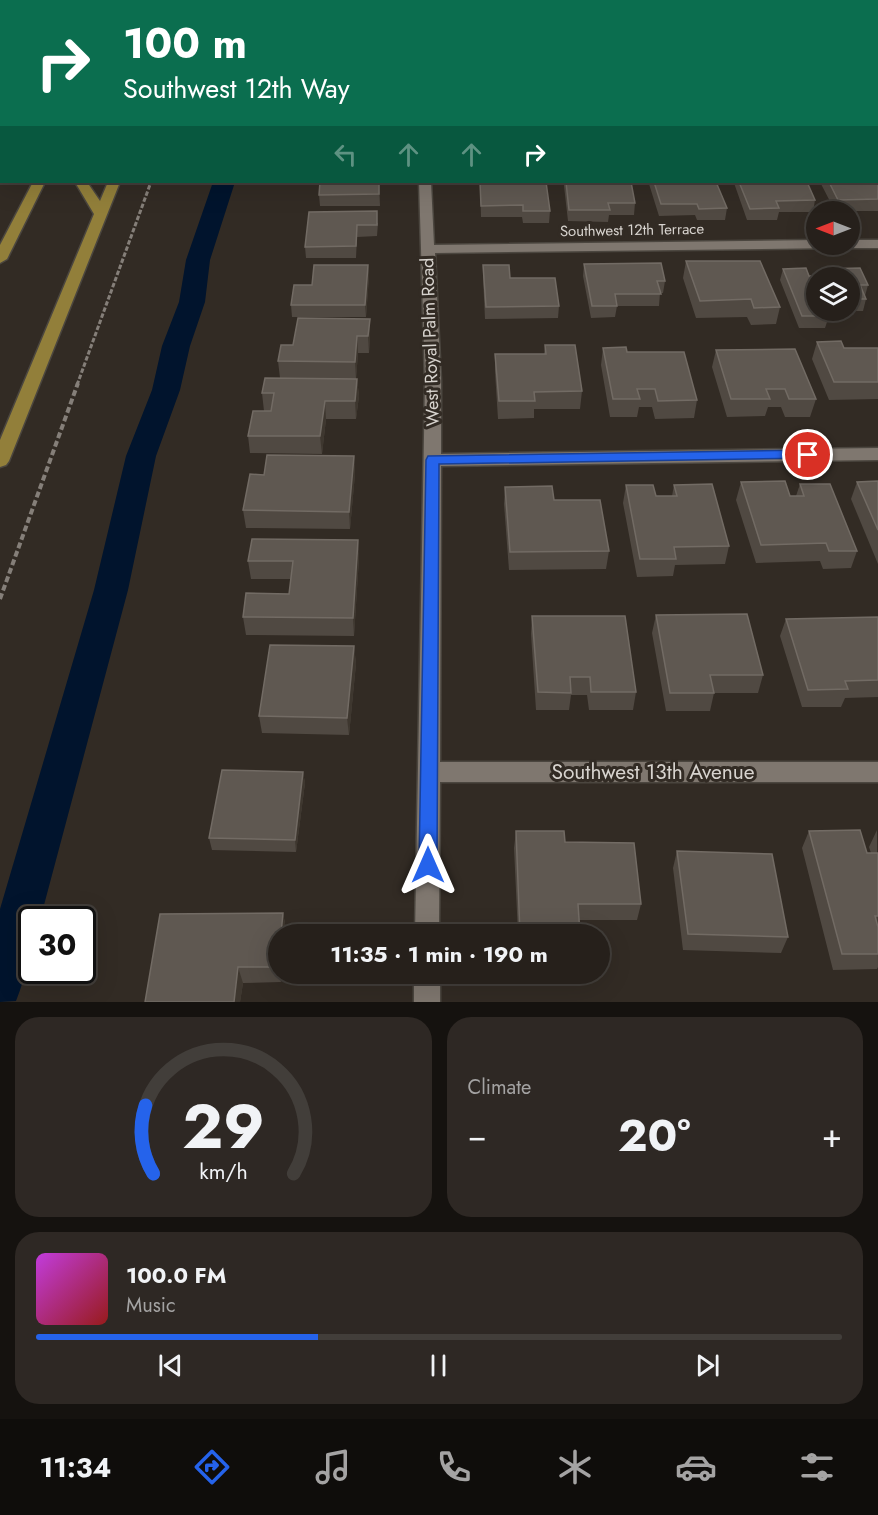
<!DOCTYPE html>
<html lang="en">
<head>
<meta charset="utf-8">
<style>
  body { margin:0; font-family:Jost,sans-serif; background:#2e2824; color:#f1f3f6; height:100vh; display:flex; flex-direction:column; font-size:22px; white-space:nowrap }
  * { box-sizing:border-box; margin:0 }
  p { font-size:20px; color:#a4a3a3 }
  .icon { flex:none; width:33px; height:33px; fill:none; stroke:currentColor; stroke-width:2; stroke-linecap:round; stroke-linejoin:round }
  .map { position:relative; height:1002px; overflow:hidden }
  .sheet { display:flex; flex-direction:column; gap:15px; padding:15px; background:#15120f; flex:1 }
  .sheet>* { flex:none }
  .hud { position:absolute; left:0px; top:0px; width:879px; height:183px; box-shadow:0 6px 24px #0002,0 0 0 2px #423e3a; background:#0b6e4f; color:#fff; overflow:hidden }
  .needle { width:39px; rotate:270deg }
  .fabs { position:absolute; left:806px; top:201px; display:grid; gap:12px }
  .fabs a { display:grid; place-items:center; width:54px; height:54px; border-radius:50%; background:#26201b; box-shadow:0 6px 24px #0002,0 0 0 2px #423e3a; font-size:30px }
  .speed { position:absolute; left:18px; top:906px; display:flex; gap:12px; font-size:30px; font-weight:700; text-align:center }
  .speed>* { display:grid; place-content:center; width:78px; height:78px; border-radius:50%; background:#26201b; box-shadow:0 6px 24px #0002,0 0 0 2px #423e3a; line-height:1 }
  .speed .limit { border:3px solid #111; border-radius:9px; background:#fff; color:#111 }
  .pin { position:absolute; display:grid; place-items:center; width:51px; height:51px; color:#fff; margin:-26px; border:3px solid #fff; border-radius:50%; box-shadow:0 2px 6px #0007 }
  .me { position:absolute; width:66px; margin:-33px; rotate:0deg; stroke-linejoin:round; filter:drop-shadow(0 0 4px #0008) }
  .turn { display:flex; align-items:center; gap:21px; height:126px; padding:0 24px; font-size:27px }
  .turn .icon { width:78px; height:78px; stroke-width:2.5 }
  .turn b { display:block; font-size:42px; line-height:51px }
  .lanes { display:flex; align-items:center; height:57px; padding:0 24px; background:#0003; justify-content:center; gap:30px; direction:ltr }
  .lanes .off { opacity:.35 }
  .big { font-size:45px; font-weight:700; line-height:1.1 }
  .sheet .tile { flex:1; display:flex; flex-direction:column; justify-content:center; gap:9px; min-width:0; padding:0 21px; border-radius:24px; background:#2e2824 }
  .sheet .dial { align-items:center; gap:0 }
  .dial svg { height:156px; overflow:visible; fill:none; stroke:#423e3a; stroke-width:7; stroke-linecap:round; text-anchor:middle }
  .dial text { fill:#f1f3f6; stroke:none }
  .song { display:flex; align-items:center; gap:18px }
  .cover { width:72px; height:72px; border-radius:9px; background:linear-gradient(135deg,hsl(290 70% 55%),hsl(0 70% 35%)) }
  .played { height:6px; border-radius:3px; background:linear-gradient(90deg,#2563eb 35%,#423e3a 35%) }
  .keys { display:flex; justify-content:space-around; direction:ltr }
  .heat { display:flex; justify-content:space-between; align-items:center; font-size:33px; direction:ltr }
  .sheet .tiles { flex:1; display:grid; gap:15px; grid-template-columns:1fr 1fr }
  .tile:last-child { grid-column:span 2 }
  .trip { position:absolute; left:268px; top:924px; width:342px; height:60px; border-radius:30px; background:#26201b; box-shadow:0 6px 24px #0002,0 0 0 2px #423e3a; font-weight:700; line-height:60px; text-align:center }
  .tabs { display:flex; height:96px; justify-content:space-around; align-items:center; background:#0f0d0b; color:#a4a3a3 }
  .tabs .icon { width:42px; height:42px }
  .tabs .active { color:#2563eb }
  .tabs b { font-size:27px; color:#f1f3f6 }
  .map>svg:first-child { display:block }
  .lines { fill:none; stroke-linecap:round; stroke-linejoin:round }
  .canal { fill:#01142d; fill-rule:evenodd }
  .minor-casing { stroke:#4b463f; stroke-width:3 }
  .major-casing { stroke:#4b463f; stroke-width:3 }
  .path-far1 { stroke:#857f79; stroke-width:3; stroke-dasharray:4.5 2; stroke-linecap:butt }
  .path { stroke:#857f79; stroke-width:4; stroke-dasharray:6 3; stroke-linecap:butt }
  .minor { fill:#7f776f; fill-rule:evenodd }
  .major { fill:#927f3a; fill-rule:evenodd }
  .wall { fill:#504942; fill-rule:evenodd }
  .shaded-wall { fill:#3e372f }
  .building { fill:#5f5851; stroke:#726b64; stroke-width:1.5 }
  .route { fill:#2563eb; stroke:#184099; stroke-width:1.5 }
  .labels { text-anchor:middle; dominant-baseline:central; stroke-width:6; stroke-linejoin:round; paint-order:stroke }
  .far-street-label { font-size:15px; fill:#d7d3ce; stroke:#322b24 }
  .street-label { font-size:18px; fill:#d7d3ce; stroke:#322b24 }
  .near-street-label { font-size:21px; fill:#d7d3ce; stroke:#322b24 }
</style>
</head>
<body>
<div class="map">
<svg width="878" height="1002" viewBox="0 0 878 1002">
  <rect width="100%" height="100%" fill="#322b24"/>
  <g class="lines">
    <path class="canal" d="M 213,182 L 235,182 L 210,260 L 205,302 L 190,346 L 180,390 L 156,456 L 128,590 L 40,920 L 32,920 C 32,949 27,973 16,1001 L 0,1002 L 0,909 L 94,590 L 126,456 L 152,390 L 162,346 L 179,302 L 186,260 Z"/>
    <g class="minor-casing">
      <g id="minor">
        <path d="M 286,0 L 299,0 L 300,2 L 287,2 Z"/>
        <path d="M 318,0 L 329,0 L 330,2 L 319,2 Z"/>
        <path d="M 531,0 L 539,0 L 540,2 L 530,2 Z"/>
        <path d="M 621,0 L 640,0 L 641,2 L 622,2 Z"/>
        <path d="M 852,0 L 878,0 L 878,4 L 878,2 L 851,2 Z"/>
        <rect x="0" y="44" width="2" height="6"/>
        <rect x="0" y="66" width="2" height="6"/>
        <path d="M 0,101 L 2,101 L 0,111 Z"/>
        <rect x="0" y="167" width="2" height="8"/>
        <path d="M 419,182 L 431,182 L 434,245 L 816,240 L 816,244 L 849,244 L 849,240 L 878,240 L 878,248 L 849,248 L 843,245 L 836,248 L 435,253 L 441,381 L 441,454 L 878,448 L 878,460 L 441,466 L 440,762 L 878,762 L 878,782 L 440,782 L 439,934 L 415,934 L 425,381 Z"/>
        <rect x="414" y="974" width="26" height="28"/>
      </g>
    </g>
    <g class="major-casing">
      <g id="major">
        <path d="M 125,0 L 135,0 L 124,2 Z"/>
        <path d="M 180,0 L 190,0 L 179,2 Z"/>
        <path d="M 33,182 L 45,182 L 7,259 L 0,263 L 0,245 Z"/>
        <path d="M 75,182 L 87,182 L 100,201 L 108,182 L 120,182 L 9,461 L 6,465 L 0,467 L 0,440 L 94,214 Z"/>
      </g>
    </g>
    <path class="path-far1" d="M 77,385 L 151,182"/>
    <path class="path" d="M 0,599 L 78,383"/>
    <use href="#minor" class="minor"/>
    <use href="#major" class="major"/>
  </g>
  <g class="wall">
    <path d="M 878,176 L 878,211 L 835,211 L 820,182 L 878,182 Z"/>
    <path d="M 379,182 L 380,206 L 320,206 L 319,195 Z"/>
    <path d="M 480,182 L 550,211 L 549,223 L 523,223 L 522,217 L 481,217 Z"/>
    <path d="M 564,182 L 631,182 L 635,203 L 634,215 L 609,215 L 608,222 L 568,221 L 564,186 Z"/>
    <path d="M 650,182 L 716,182 L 727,208 L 725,220 L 697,220 L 695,215 L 659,216 L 649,184 Z"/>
    <path d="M 734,182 L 807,182 L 815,200 L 813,212 L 779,212 L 777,220 L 747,220 L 734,183 Z"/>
    <path d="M 309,212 L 378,223 L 377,236 L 357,237 L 356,258 L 306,258 L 305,247 Z"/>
    <path d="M 686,261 L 780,307 L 776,324 L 751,325 L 747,317 L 696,318 L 683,278 Z"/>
    <path d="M 584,264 L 665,281 L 663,293 L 660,293 L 659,306 L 617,306 L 615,317 L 591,318 L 583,276 Z"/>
    <path d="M 368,265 L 369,276 L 366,317 L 292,317 L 291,305 L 312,285 Z"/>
    <path d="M 483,265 L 510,278 L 559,306 L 558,318 L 485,319 L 483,277 Z"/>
    <path d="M 806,268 L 809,276 L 820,276 L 822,269 L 860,268 L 868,285 L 865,296 L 866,299 L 863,311 L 827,311 L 829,316 L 825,328 L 799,328 L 780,280 L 783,269 ZM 816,278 L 849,278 L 849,310 L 816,310 Z"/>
    <path d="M 370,319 L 370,336 L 369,353 L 358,353 L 356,379 L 357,379 L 359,396 L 356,419 L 326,419 L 322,454 L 250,453 L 248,436 L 264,411 L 262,393 L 280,378 L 278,361 L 293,345 Z"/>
    <path d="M 817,342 L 844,348 L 878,348 L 878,400 L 878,399 L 829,400 L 812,359 Z"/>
    <path d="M 545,345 L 582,391 L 580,409 L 534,409 L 534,418 L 498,419 L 495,372 L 495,354 L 544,354 Z"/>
    <path d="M 603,348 L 627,352 L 697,400 L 694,418 L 655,419 L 652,407 L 639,407 L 637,417 L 610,417 L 601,365 Z"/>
    <path d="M 716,350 L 816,399 L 810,417 L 785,417 L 781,407 L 768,407 L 765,416 L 727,417 L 712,367 Z"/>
    <path d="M 354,456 L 355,474 L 350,529 L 246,528 L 243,510 L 264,475 Z"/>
    <path d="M 878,481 L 878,564 L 851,499 L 857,482 Z"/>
    <path d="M 741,482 L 790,496 L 796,496 L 800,484 L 857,551 L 851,568 L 823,569 L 820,561 L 756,563 L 736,500 Z"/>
    <path d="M 626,485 L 656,496 L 672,496 L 674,485 L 729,546 L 725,564 L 675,565 L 673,576 L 637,577 L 623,503 Z"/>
    <path d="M 505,487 L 554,500 L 609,551 L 606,569 L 509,570 L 504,504 Z"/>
    <path d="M 358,540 L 359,558 L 354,636 L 246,635 L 243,617 L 289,594 L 291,579 L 251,579 L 248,561 Z"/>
    <path d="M 656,615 L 763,675 L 758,693 L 714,693 L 710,711 L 666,711 L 652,633 Z"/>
    <path d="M 532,616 L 636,692 L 633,710 L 589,710 L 587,695 L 571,695 L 569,710 L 536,710 L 531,634 Z"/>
    <path d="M 878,617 L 878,697 L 845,698 L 841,707 L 802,707 L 780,636 L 786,619 Z"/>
    <path d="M 354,646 L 356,664 L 349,735 L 262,733 L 259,716 Z"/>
    <path d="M 303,772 L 305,783 L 296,852 L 212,850 L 209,838 Z"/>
    <path d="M 877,830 L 878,967 L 877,969 L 833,970 L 802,848 L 809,831 L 867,853 L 871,853 L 869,847 Z"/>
    <path d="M 516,831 L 565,842 L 641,904 L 637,920 L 579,920 L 580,934 L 518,934 L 514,848 Z"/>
    <path d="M 677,851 L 788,937 L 781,953 L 683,950 L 673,868 Z"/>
    <path d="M 283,913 L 286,929 L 279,934 L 279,974 L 282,974 L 281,982 L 243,983 L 240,1002 L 145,1002 Z"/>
    <path d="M 519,974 L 580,974 L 580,977 L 520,976 Z"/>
  </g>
  <g class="shaded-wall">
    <path d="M 368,265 L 369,276 L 366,317 L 365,305 Z"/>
    <path d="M 370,319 L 370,336 L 369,353 L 368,336 Z"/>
    <path d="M 357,336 L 358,353 L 356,379 L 355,362 Z"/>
    <path d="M 357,379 L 359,396 L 356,419 L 355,401 Z"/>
    <path d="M 325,401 L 326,419 L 322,454 L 320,436 Z"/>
    <path d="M 354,456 L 355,474 L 350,529 L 349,512 Z"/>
    <path d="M 358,540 L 359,558 L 354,636 L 353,618 Z"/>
    <path d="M 354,646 L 356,664 L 349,735 L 347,718 Z"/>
    <path d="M 303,772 L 305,783 L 296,852 L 295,840 Z"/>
    <path d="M 283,913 L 286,929 L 286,934 L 281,934 Z"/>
    <path d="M 238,967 L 243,983 L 240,1002 L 234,1002 Z"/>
    <path d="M 279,974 L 282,974 L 281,982 Z"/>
  </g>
  <g class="building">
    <rect x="433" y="0" width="30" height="2"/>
    <path d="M 878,176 L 878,199 L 838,200 L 829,182 L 878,182 Z"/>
    <path d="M 320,182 L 379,182 L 379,194 L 319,195 Z"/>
    <path d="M 480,182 L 546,182 L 550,211 L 523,211 L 523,205 L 481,206 Z"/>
    <path d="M 566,182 L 631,182 L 635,203 L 608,203 L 610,210 L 569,210 Z"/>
    <path d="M 654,182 L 716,182 L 727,208 L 699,209 L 697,204 L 661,204 Z"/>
    <path d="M 739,182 L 807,182 L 815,200 L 776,201 L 779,208 L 750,209 Z"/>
    <path d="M 377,211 L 377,225 L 357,225 L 356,246 L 305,247 L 309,212 Z"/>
    <path d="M 686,261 L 760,261 L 780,307 L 754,308 L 751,299 L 700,301 Z"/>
    <path d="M 661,263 L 665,281 L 657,281 L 661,294 L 615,294 L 617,306 L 592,306 L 584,264 Z"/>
    <path d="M 314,265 L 368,265 L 365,305 L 291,305 L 294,285 L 312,285 Z"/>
    <path d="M 483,265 L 509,265 L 510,278 L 555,278 L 559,306 L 486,307 Z"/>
    <path d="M 806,268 L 809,276 L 825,276 L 822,269 L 860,268 L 868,285 L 860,285 L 866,299 L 849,299 L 849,278 L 816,278 L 816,310 L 827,310 L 829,316 L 802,316 L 783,269 Z"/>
    <path d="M 298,318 L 370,319 L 368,336 L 357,336 L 355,362 L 278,361 L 281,345 L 293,345 Z"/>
    <path d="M 841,341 L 844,348 L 878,348 L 878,382 L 834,382 L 817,342 Z"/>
    <path d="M 545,345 L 575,345 L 582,391 L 534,392 L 535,401 L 499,401 L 495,354 L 546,354 Z"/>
    <path d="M 626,347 L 627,352 L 684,352 L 697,400 L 658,401 L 655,389 L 637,389 L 640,399 L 613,399 L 603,348 Z"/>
    <path d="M 795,349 L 816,399 L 789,399 L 785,389 L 766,389 L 770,399 L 731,399 L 716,350 Z"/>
    <path d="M 265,378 L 357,379 L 355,401 L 325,401 L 320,436 L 248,436 L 253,411 L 271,411 L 274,393 L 262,393 Z"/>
    <path d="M 267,455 L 354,456 L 349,512 L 243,510 L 250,474 L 264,475 Z"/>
    <path d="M 785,481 L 790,496 L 804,496 L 800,484 L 830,484 L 857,551 L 829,551 L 826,543 L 761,545 L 741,482 Z"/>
    <path d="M 878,481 L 878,530 L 857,482 Z"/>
    <path d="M 712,484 L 729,546 L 674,547 L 676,559 L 640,559 L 626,485 L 653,485 L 656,496 L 677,496 L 674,485 Z"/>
    <path d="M 552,486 L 554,500 L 600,500 L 609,551 L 510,552 L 505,487 Z"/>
    <path d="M 252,539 L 358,540 L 353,618 L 243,617 L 246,593 L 289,594 L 293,561 L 248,561 Z"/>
    <path d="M 747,614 L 763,675 L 710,675 L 714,693 L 670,693 L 656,615 Z"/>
    <path d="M 532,616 L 625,616 L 636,692 L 591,692 L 590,677 L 570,677 L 571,693 L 538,692 Z"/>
    <path d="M 878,617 L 878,680 L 845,681 L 848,689 L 808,690 L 786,619 Z"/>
    <path d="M 270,645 L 354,646 L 347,718 L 259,716 Z"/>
    <path d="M 222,770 L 303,772 L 295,840 L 209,838 Z"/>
    <path d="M 860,830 L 867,853 L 878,853 L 878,916 L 875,916 L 878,927 L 878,954 L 842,954 L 809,831 Z"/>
    <path d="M 516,831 L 564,831 L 565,842 L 634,843 L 641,904 L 578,904 L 580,934 L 520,934 Z"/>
    <path d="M 677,851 L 772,854 L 788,937 L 688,934 Z"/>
    <path d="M 283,913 L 281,934 L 279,934 L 278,967 L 238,967 L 234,1002 L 145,1002 L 160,914 Z"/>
  </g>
  <path class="route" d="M 808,450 L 812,452 L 814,455 L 812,458 L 439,464 L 437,865 L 434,871 L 428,873 L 422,871 L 419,865 L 426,460 L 428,456 Z"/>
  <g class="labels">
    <g class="far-street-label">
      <text transform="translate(632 230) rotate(-1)">Southwest 12th Terrace</text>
    </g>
    <g class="street-label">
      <text transform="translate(430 342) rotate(-92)">West Royal Palm Road</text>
    </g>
    <g class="near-street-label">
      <text x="653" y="772">Southwest 13th Avenue</text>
    </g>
  </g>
</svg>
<div class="fabs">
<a><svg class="needle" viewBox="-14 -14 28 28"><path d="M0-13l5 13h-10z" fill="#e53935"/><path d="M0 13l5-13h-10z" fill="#a4a3a3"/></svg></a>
<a><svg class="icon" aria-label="layers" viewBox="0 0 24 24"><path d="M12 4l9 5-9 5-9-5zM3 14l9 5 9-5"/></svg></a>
</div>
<div class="speed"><div class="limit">30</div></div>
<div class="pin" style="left:808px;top:455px;background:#d93025"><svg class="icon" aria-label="arrive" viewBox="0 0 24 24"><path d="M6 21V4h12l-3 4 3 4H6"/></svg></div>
<svg class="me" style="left:428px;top:865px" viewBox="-20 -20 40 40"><path d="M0-17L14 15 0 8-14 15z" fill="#2563eb" stroke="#fff" stroke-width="4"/></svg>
<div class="trip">11:35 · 1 min · 190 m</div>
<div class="hud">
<div class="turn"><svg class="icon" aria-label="right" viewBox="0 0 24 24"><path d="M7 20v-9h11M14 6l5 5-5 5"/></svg><div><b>100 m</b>Southwest 12th Way</div></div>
<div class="lanes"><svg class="icon off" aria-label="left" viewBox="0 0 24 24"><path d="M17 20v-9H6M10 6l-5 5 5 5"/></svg><svg class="icon off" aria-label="ahead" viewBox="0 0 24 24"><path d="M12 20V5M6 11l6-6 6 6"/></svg><svg class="icon off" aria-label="ahead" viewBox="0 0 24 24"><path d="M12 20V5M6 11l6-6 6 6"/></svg><svg class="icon" aria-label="right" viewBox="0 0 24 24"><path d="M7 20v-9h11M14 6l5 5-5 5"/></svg></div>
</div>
</div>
<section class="sheet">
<div class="tiles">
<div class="tile dial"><svg viewBox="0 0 100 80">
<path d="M14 69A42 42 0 1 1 86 69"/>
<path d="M14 69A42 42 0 0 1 10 34" stroke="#2563eb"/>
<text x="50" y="56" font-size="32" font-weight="700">29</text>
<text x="50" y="72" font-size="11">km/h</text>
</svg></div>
<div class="tile"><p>Climate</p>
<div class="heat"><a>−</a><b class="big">20°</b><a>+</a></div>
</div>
<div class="tile">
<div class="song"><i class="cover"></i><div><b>100.0 FM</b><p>Music</p></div></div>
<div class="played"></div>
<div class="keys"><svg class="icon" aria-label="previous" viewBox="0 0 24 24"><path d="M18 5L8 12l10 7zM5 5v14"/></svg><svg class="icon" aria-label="pause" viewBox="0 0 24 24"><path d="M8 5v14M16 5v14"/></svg><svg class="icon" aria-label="next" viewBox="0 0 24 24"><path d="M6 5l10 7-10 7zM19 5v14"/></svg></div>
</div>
</div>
</section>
<nav class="tabs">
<b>11:34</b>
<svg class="icon active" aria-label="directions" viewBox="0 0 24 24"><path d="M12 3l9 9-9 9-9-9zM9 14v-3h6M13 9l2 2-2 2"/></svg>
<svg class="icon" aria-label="music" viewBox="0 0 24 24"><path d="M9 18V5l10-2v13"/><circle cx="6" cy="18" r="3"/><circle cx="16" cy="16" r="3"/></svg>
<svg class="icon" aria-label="phone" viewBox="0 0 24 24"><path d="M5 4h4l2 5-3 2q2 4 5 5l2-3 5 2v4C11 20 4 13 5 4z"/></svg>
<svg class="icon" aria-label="climate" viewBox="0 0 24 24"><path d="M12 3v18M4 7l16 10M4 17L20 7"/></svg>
<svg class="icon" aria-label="car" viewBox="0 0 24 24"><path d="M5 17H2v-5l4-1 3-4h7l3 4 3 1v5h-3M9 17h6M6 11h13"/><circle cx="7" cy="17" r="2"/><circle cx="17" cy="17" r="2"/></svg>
<svg class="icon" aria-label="filters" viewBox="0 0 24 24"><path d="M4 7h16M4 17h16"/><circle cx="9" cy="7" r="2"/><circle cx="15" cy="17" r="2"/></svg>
</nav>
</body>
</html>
